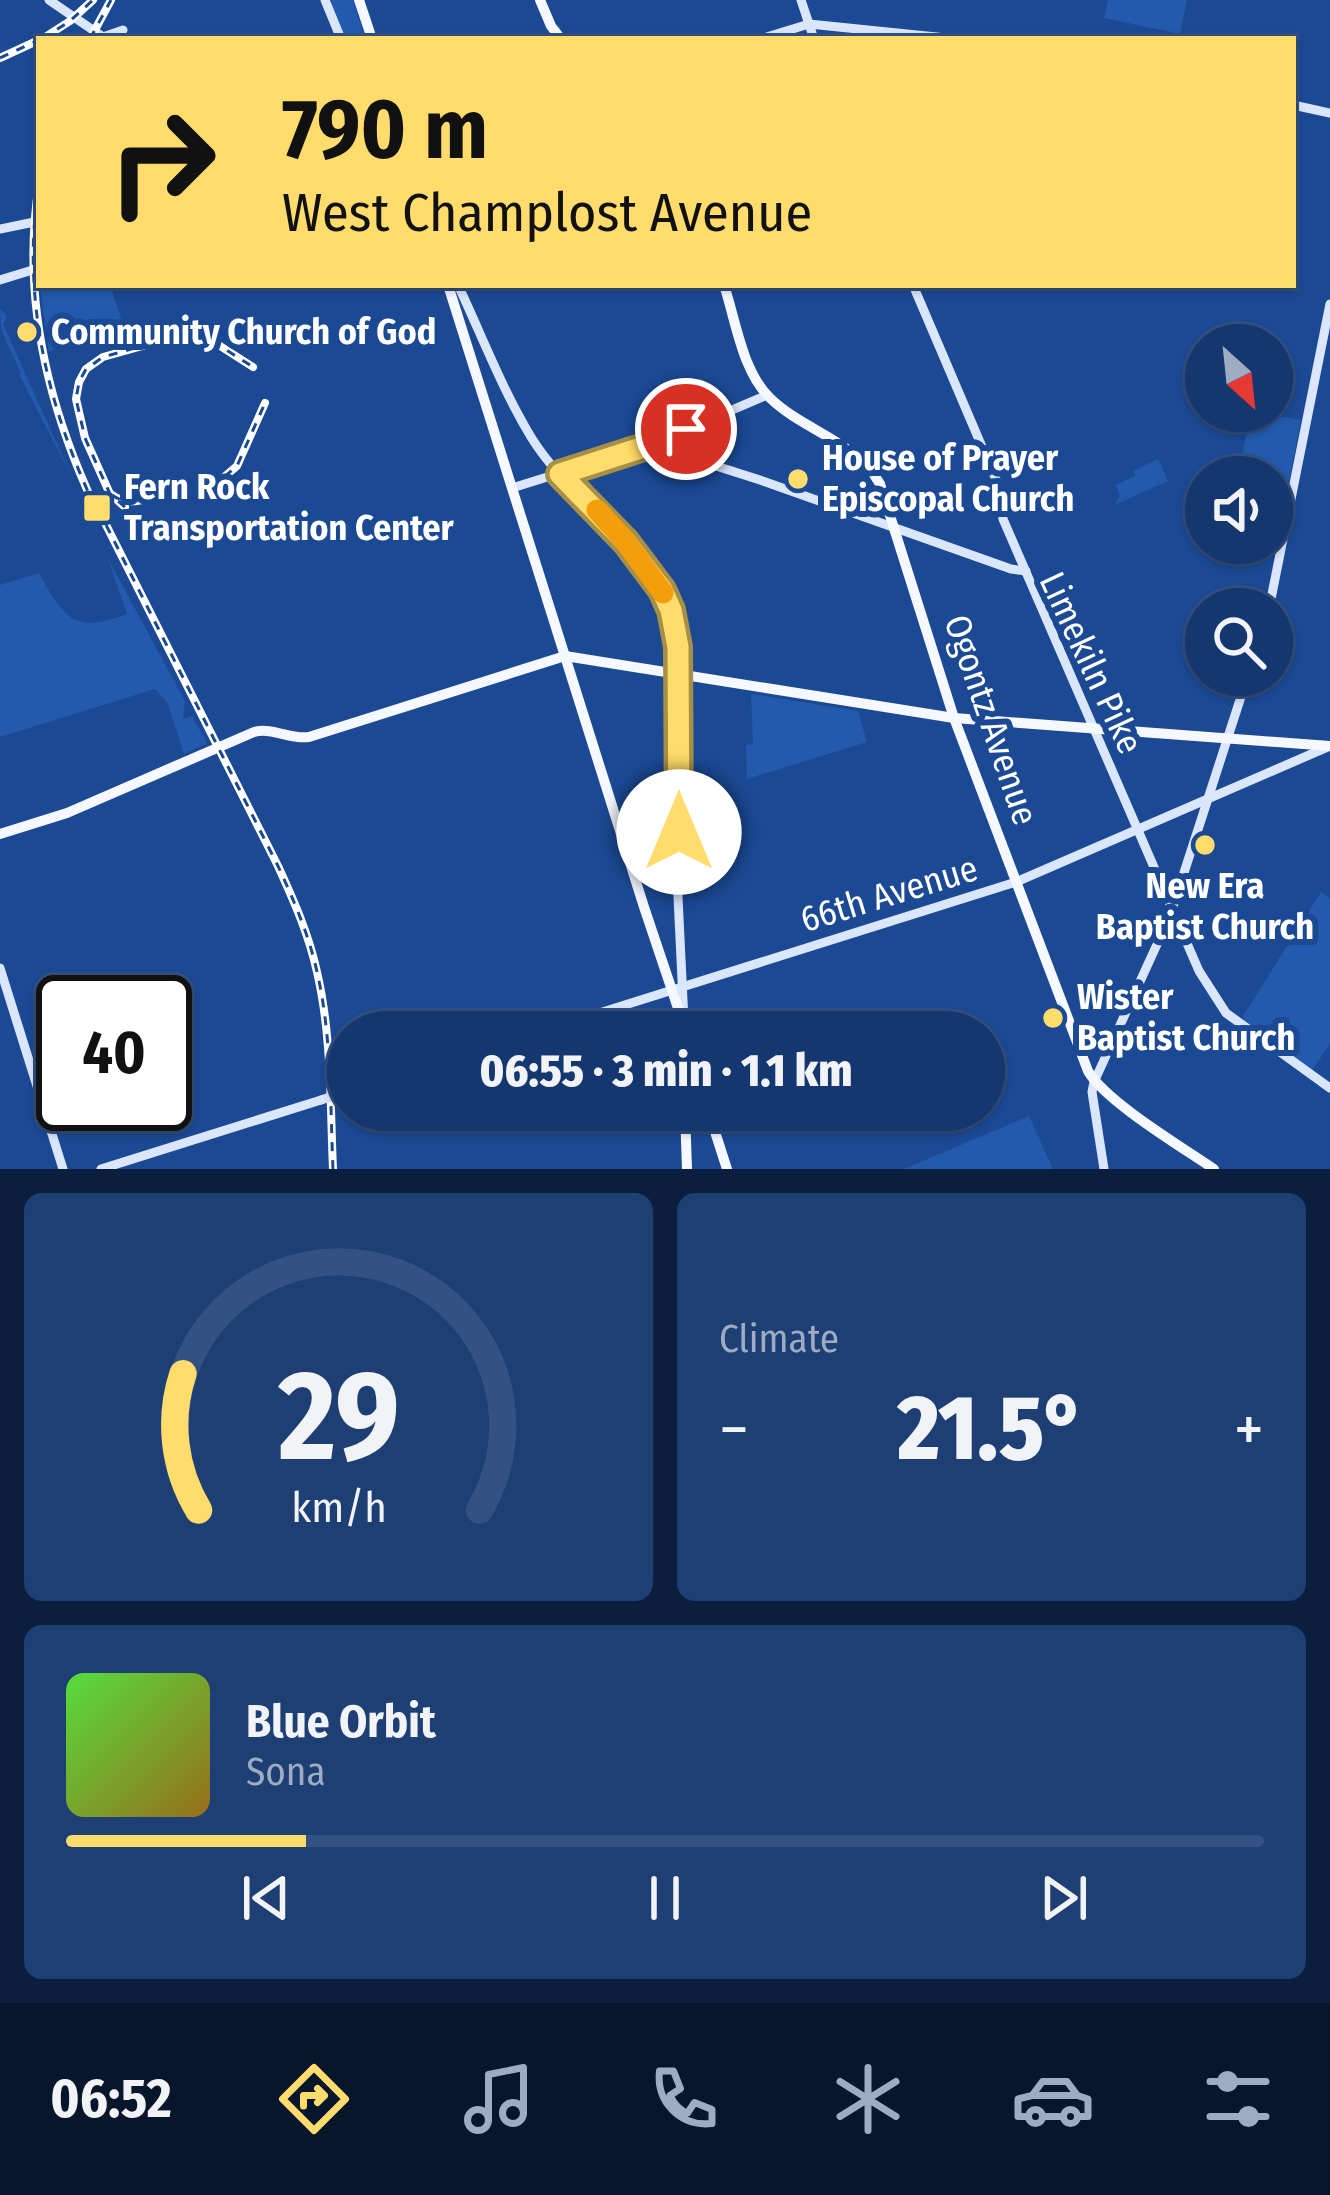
<!DOCTYPE html>
<html lang="en">
<head>
<meta charset="utf-8">
<style>
  body { margin:0; font-family:"Fira Sans Condensed",sans-serif; background:#1d3f74; color:#f1f3f6; height:100vh; display:flex; flex-direction:column; font-size:45px; white-space:nowrap }
  * { box-sizing:border-box; margin:0 }
  p { font-size:39px; color:#9dacc3 }
  .icon { flex:none; width:66px; height:66px; fill:none; stroke:currentColor; stroke-width:2; stroke-linecap:round; stroke-linejoin:round }
  .map { position:relative; height:1169px; overflow:hidden }
  .panel { display:flex; flex-direction:column; gap:24px; padding:24px; background:#0b1e3d; flex:1 }
  .panel>* { flex:none }
  .hud { position:absolute; left:36px; top:36px; width:1260px; height:252px; border-radius:0px; box-shadow:0 3px 9px #0004,0 0 0 3px #335182; background:#ffdc6b; color:#111; overflow:hidden }
  .needle { width:78px; rotate:153deg }
  .tools { position:absolute; left:1185px; top:324px; display:grid; gap:24px }
  .tools a { display:grid; place-items:center; width:108px; height:108px; border-radius:50%; background:#14376f; box-shadow:0 3px 9px #0004,0 0 0 3px #335182; font-size:60px }
  .speed { position:absolute; left:36px; top:975px; display:flex; gap:24px; font-size:60px; font-weight:700; text-align:center }
  .speed>* { display:grid; place-content:center; width:156px; height:156px; border-radius:50%; background:#14376f; box-shadow:0 3px 9px #0004,0 0 0 3px #335182; line-height:1 }
  .speed .limit { border:6px solid #111; border-radius:18px; background:#fff; color:#111 }
  .pin { position:absolute; display:grid; place-items:center; width:102px; height:102px; color:#fff; margin:-51px; border:6px solid #fff; border-radius:50%; box-shadow:0 3px 12px #0007 }
  .me { position:absolute; width:132px; margin:-66px; rotate:0deg; stroke-linejoin:round; filter:drop-shadow(0 0 9px #0008) }
  .turn { display:flex; align-items:center; gap:42px; height:252px; padding:0 48px; font-size:54px }
  .turn .icon { width:156px; height:156px; stroke-width:2.5 }
  .turn b { display:block; font-size:84px; line-height:102px }
  .big { font-size:90px; font-weight:800; line-height:1.1 }
  .panel .tile { flex:1; display:flex; flex-direction:column; justify-content:center; gap:18px; min-width:0; padding:0 42px; border-radius:18px; background:#1d3f74 }
  .panel .dial { align-items:center; gap:0 }
  .dial svg { height:312px; overflow:visible; fill:none; stroke:#335182; stroke-width:7; stroke-linecap:round; text-anchor:middle }
  .dial text { fill:#f1f3f6; stroke:none }
  .song { display:flex; align-items:center; gap:36px }
  .cover { width:144px; height:144px; border-radius:18px; background:linear-gradient(135deg,hsl(110 70% 55%),hsl(40 70% 35%)) }
  .played { height:12px; border-radius:6px; background:linear-gradient(90deg,#ffdc6b 20%,#335182 20%) }
  .keys { display:flex; justify-content:space-around; direction:ltr }
  .heat { display:flex; justify-content:space-between; align-items:center; font-size:66px; direction:ltr }
  .panel .tiles { flex:1; display:grid; gap:24px; grid-template-columns:1fr 1fr }
  .tile:last-child { grid-column:span 2 }
  .trip { position:absolute; left:327px; top:1011px; width:678px; height:120px; border-radius:60px; background:#14376f; box-shadow:0 3px 9px #0004,0 0 0 3px #335182; font-weight:800; line-height:120px; text-align:center }
  .tabs { display:flex; height:192px; justify-content:space-around; align-items:center; background:#08162c; color:#9dacc3 }
  .tabs .icon { width:84px; height:84px }
  .tabs .active { color:#ffdc6b }
  .tabs b { font-size:54px; color:#f1f3f6 }
  .map>svg:first-child { display:block }
  .green { fill:#235aad }
  .lines { fill:none; stroke-linecap:round; stroke-linejoin:round }
  .secondary { stroke:#dae6fb; stroke-width:9 }
  .primary { stroke:#f5f8ff; stroke-width:10 }
  .rail-casing { stroke:#fff; stroke-width:8 }
  .rail { stroke:#1b4994; stroke-width:3; stroke-dasharray:9; stroke-linecap:butt }
  .secondary-bridge { stroke:#dae6fb; stroke-width:9 }
  .route-casing { stroke:#a68f46; stroke-width:30 }
  .route { stroke:#ffdc6b; stroke-width:21 }
  .slow { stroke:#f59e0b; stroke-width:21 }
  .poi-dot { fill:#ffdc6b; stroke:#1b4994; stroke-width:4.5 }
  .labels { text-anchor:middle; dominant-baseline:central; stroke-width:12; stroke-linejoin:round; paint-order:stroke }
  .poi-label { font-size:36px; font-weight:bold; fill:#fff; stroke:#1b4994; text-anchor:start }
  .street-label { font-size:36px; fill:#fff; stroke:#1b4994 }
</style>
</head>
<body>
<div class="map">
<svg width="1330" height="1169" viewBox="0 0 1330 1169">
  <rect width="100%" height="100%" fill="#1b4994"/>
  <g class="green">
    <path d="M 331,0 L 353,0 L 365,39 L 345,39 L 332,14 Z"/>
    <path d="M 1108,0 L 1187,0 L 1180,34 L 1104,18 Z"/>
    <path d="M 40,285 L 110,285 L 126,332 L 105,339 L 102,335 L 49,351 Z"/>
    <path d="M 0,308 L 7,317 L 3,324 L 74,482 L 19,374 L 21,373 C 10,347 0,338 0,308 Z"/>
    <path d="M 1251,411 L 1301,420 L 1283,513 L 1272,511 L 1272,477 L 1238,477 Z"/>
    <path d="M 1158,459 L 1168,481 L 1114,505 L 1120,496 L 1116,485 L 1135,476 L 1133,471 Z"/>
    <path d="M 108,559 L 185,701 L 183,719 L 192,716 L 207,743 L 184,754 L 167,702 L 155,689 L 0,737 L 0,585 L 39,573 C 64,619 75,634 127,614 Z"/>
    <path d="M 751,694 L 858,711 L 867,742 L 747,779 L 746,745 L 753,744 Z"/>
    <path d="M 1321,892 L 1330,898 L 1330,1044 L 1312,1070 L 1244,1022 L 1243,1016 Z"/>
    <path d="M 1029,1116 L 1053,1169 L 904,1169 Z"/>
  </g>
  <g class="lines">
    <g class="secondary">
      <path d="M 49,0 L 106,39"/>
      <path d="M 325,0 L 341,39"/>
      <path d="M 801,0 L 814,39"/>
      <path d="M 103,37 L 123,30"/>
      <path d="M 760,39 L 809,24 L 956,39"/>
      <path d="M 1293,105 L 1330,113"/>
      <path d="M 0,229 L 39,221"/>
      <path d="M 0,280 L 39,268"/>
      <path d="M 458,285 C 482,336 502,389 531,437 C 579,515 675,554 679,657 L 678,897 L 684,1021"/>
      <path d="M 913,285 L 1000,489 L 1003,519 L 1199,971 L 1226,1013 L 1330,1088"/>
      <path d="M 650,445 L 760,480 L 1011,569 L 1026,571"/>
      <path d="M 512,488 L 650,445 L 767,395"/>
      <path d="M 1269,609 L 1330,304"/>
      <path d="M 0,968 L 63,1169"/>
      <path d="M 539,1032 L 1016,882 L 1330,746"/>
      <path d="M 101,1169 L 321,1100"/>
      <path d="M 1104,1169 L 1092,1092 L 1094,1082 L 1170,916 L 1248,675"/>
    </g>
    <g class="primary">
      <path d="M 359,0 L 372,39"/>
      <path d="M 540,0 L 551,26 L 561,39"/>
      <path d="M 448,285 L 644,907 L 686,1032"/>
      <path d="M 724,285 C 736,321 742,371 770,398 C 804,431 856,441 880,484 L 954,718 L 1088,1071 C 1105,1101 1182,1147 1214,1169"/>
      <path d="M 0,834 L 67,813 L 254,732 C 274,727 289,740 309,737 L 565,656 L 954,718 L 1330,746"/>
      <path d="M 685,1110 L 687,1169"/>
      <path d="M 708,1110 L 727,1169"/>
    </g>
    <g class="rail-casing">
      <g id="rail">
        <path d="M 42,39 L 70,21 L 93,0"/>
        <path d="M 90,39 L 111,0"/>
        <path d="M 0,58 L 39,40"/>
        <path d="M 39,184 C 21,297 47,405 95,507"/>
        <path d="M 191,489 L 223,478 L 237,466 L 265,403"/>
        <path d="M 112,495 C 132,510 159,494 182,487"/>
        <path d="M 125,507 L 110,494 L 85,438 L 76,399 L 79,382 L 86,369 L 103,357 L 189,333 L 206,337 L 253,367"/>
        <path d="M 98,509 L 278,866 C 294,901 309,935 317,972 C 332,1036 330,1104 333,1169"/>
      </g>
    </g>
    <use href="#rail" class="rail"/>
    <path class="secondary-bridge" d="M 321,1100 L 333,1096"/>
  </g>
  <g class="lines">
    <g class="route-casing">
      <path id="route" d="M 679,832 L 678,647 L 671,610 L 662,590 L 626,542 L 560,474 L 650,445 L 686,429"/>
    </g>
    <use href="#route" class="route"/>
    <path class="slow" d="M 597,510 L 626,542 L 663,593"/>
  </g>
  <g class="poi-dot">
    <circle cx="27" cy="332" r="12"/>
    <circle cx="798" cy="479" r="12"/>
    <rect x="82" y="493" width="30" height="30" rx="6"/>
    <circle cx="1205" cy="845" r="12"/>
    <circle cx="1053" cy="1018" r="12"/>
  </g>
  <g class="labels">
    <g class="poi-label">
      <text x="51" y="332">Community Church of God</text>
      <text x="822" y="458">House of Prayer<tspan x="822" dy="41">Episcopal Church</tspan></text>
      <text x="124" y="487">Fern Rock<tspan x="124" dy="41">Transportation Center</tspan></text>
      <text x="1205" y="886" text-anchor="middle">New Era<tspan x="1205" dy="41">Baptist Church</tspan></text>
      <text x="1077" y="997">Wister<tspan x="1077" dy="41">Baptist Church</tspan></text>
    </g>
    <g class="street-label">
      <text transform="translate(1091 663) rotate(65)">Limekiln Pike</text>
      <text transform="translate(991 720) rotate(71)">Ogontz Avenue</text>
      <text transform="translate(889 894) rotate(-17)">66th Avenue</text>
    </g>
  </g>
</svg>
<div class="tools">
<a><svg class="needle" viewBox="-14 -14 28 28"><path d="M0-13l5 13h-10z" fill="#e53935"/><path d="M0 13l5-13h-10z" fill="#9dacc3"/></svg></a>
<a><svg class="icon" aria-label="sound" viewBox="0 0 24 24"><path d="M4 9h4l5-4v14l-5-4H4zM17 9q2 3 0 6"/></svg></a>
<a><svg class="icon" aria-label="search" viewBox="0 0 24 24"><circle cx="10" cy="10" r="6"/><path d="M15 15l6 6"/></svg></a>
</div>
<div class="speed"><div class="limit">40</div></div>
<div class="pin" style="left:686px;top:429px;background:#d93025"><svg class="icon" aria-label="arrive" viewBox="0 0 24 24"><path d="M6 21V4h12l-3 4 3 4H6"/></svg></div>
<svg class="me" style="left:679px;top:832px" viewBox="-20 -20 40 40"><circle r="19" fill="#fff"/><path d="M0-13L10 11 0 6-10 11z" fill="#ffdc6b"/></svg>
<div class="trip">06:55 · 3 min · 1.1 km</div>
<div class="hud">
<div class="turn"><svg class="icon" aria-label="right" viewBox="0 0 24 24"><path d="M7 20v-9h11M14 6l5 5-5 5"/></svg><div><b>790 m</b>West Champlost Avenue</div></div>
</div>
</div>
<section class="panel">
<div class="tiles">
<div class="tile dial"><svg viewBox="0 0 100 80">
<path d="M14 69A42 42 0 1 1 86 69"/>
<path d="M14 69A42 42 0 0 1 10 34" stroke="#ffdc6b"/>
<text x="50" y="56" font-size="32" font-weight="700">29</text>
<text x="50" y="72" font-size="11">km/h</text>
</svg></div>
<div class="tile"><p>Climate</p>
<div class="heat"><a>−</a><b class="big">21.5°</b><a>+</a></div>
</div>
<div class="tile">
<div class="song"><i class="cover"></i><div><b>Blue Orbit</b><p>Sona</p></div></div>
<div class="played"></div>
<div class="keys"><svg class="icon" aria-label="previous" viewBox="0 0 24 24"><path d="M18 5L8 12l10 7zM5 5v14"/></svg><svg class="icon" aria-label="pause" viewBox="0 0 24 24"><path d="M8 5v14M16 5v14"/></svg><svg class="icon" aria-label="next" viewBox="0 0 24 24"><path d="M6 5l10 7-10 7zM19 5v14"/></svg></div>
</div>
</div>
</section>
<nav class="tabs">
<b>06:52</b>
<svg class="icon active" aria-label="directions" viewBox="0 0 24 24"><path d="M12 3l9 9-9 9-9-9zM9 14v-3h6M13 9l2 2-2 2"/></svg>
<svg class="icon" aria-label="music" viewBox="0 0 24 24"><path d="M9 18V5l10-2v13"/><circle cx="6" cy="18" r="3"/><circle cx="16" cy="16" r="3"/></svg>
<svg class="icon" aria-label="phone" viewBox="0 0 24 24"><path d="M5 4h4l2 5-3 2q2 4 5 5l2-3 5 2v4C11 20 4 13 5 4z"/></svg>
<svg class="icon" aria-label="climate" viewBox="0 0 24 24"><path d="M12 3v18M4 7l16 10M4 17L20 7"/></svg>
<svg class="icon" aria-label="car" viewBox="0 0 24 24"><path d="M5 17H2v-5l4-1 3-4h7l3 4 3 1v5h-3M9 17h6M6 11h13"/><circle cx="7" cy="17" r="2"/><circle cx="17" cy="17" r="2"/></svg>
<svg class="icon" aria-label="filters" viewBox="0 0 24 24"><path d="M4 7h16M4 17h16"/><circle cx="9" cy="7" r="2"/><circle cx="15" cy="17" r="2"/></svg>
</nav>
</body>
</html>
